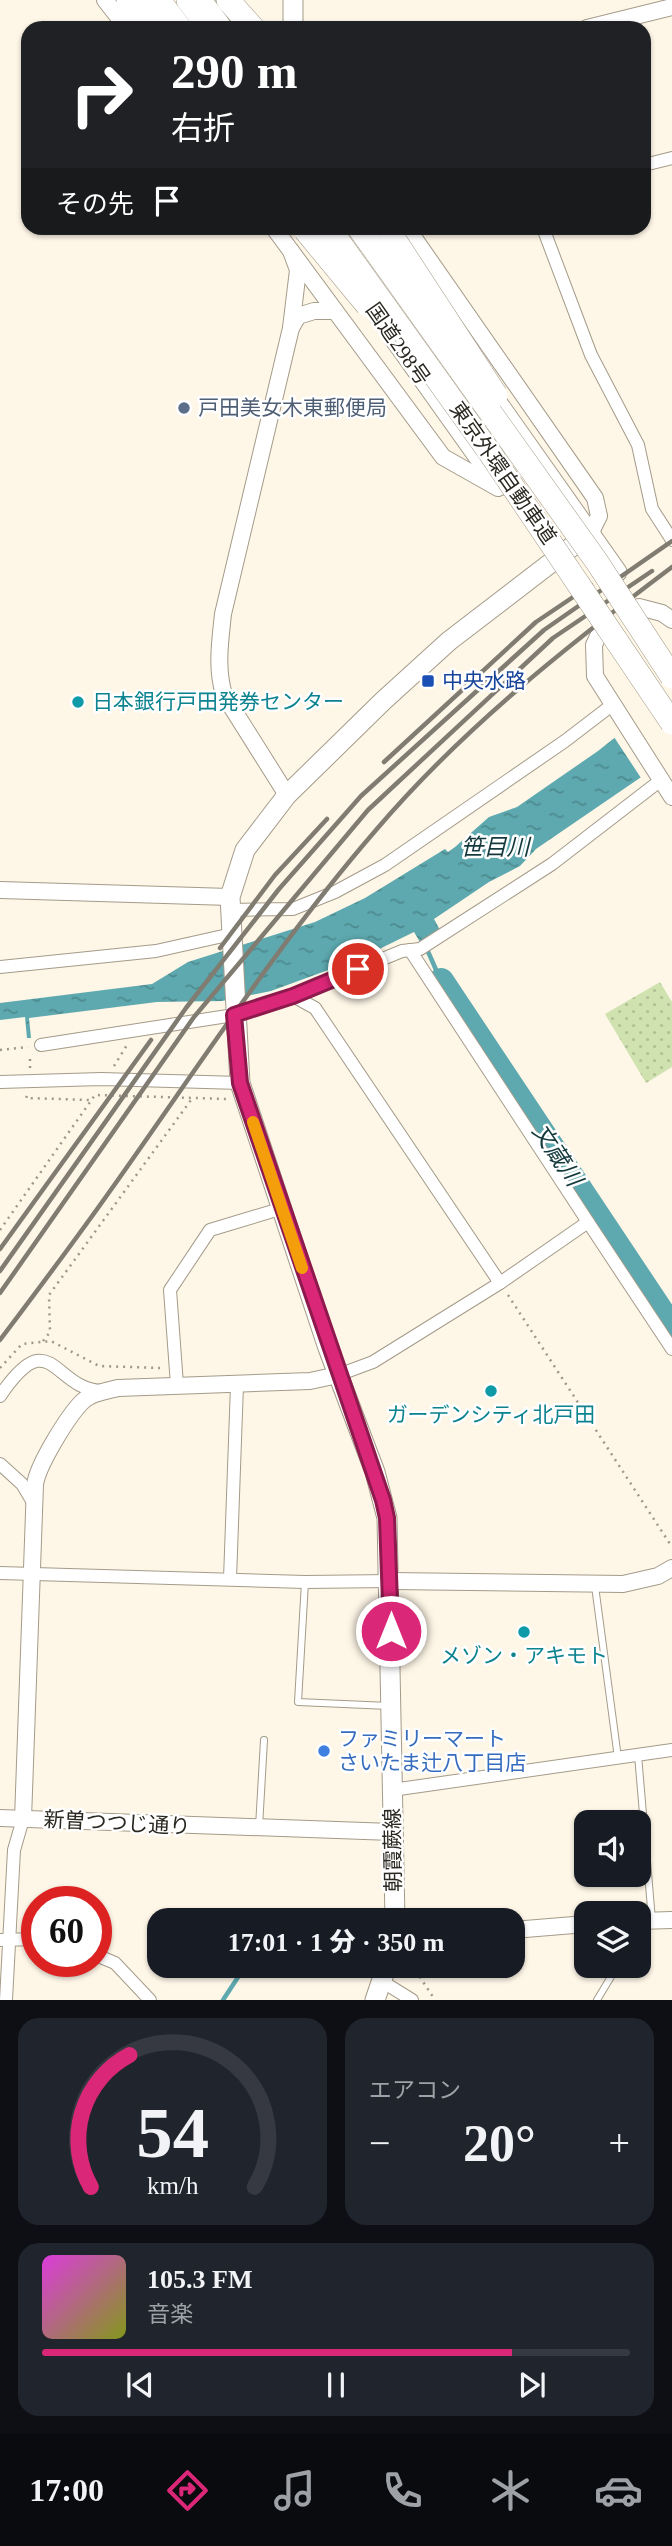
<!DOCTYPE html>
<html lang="ja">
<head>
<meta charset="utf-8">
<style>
  body { margin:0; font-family:"Times New Roman","Noto Sans JP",serif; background:#20242c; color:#f1f3f6; height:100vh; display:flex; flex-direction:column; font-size:26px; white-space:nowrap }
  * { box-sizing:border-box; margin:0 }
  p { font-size:23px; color:#9ea1a6 }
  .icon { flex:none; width:38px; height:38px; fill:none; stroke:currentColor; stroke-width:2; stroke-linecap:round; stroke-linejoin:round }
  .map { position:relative; height:2000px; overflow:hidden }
  .side { display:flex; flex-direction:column; gap:18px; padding:18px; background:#0d0f14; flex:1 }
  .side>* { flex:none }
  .top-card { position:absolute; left:21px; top:21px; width:630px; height:214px; border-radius:21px; box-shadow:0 2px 5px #0004; background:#202124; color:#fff; overflow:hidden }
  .buttons { position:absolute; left:574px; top:1810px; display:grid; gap:14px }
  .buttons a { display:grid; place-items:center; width:77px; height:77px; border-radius:14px; background:#171b24; box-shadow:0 2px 5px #0004; font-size:35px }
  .speed { position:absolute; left:21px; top:1886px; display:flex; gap:14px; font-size:35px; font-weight:700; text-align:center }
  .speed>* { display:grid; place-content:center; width:91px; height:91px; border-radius:50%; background:#171b24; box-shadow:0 2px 5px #0004; line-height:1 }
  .speed .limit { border:10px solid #d22; background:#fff; color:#111 }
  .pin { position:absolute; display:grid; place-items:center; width:60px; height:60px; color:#fff; margin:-30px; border:4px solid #fff; border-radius:50%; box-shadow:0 2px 7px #0007 }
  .me { position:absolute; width:77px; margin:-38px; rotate:0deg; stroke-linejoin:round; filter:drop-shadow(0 0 5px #0008) }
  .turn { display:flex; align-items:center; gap:24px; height:147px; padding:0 35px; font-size:32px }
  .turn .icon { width:91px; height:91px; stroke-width:2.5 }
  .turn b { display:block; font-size:49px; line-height:60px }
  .then { display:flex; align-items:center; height:66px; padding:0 35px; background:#0003; gap:14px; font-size:26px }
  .big { font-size:52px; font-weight:800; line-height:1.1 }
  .side .tile { flex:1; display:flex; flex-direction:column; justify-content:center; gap:10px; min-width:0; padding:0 24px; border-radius:21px; background:#20242c }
  .side .dial { align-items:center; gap:0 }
  .dial svg { height:182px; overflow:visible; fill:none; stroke:#363941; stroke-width:7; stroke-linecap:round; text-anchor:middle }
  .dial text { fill:#f1f3f6; stroke:none }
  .song { display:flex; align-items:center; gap:21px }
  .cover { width:84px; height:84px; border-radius:10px; background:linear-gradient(135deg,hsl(300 70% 55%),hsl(70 70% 35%)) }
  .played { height:7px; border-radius:4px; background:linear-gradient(90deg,#db2777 80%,#363941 80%) }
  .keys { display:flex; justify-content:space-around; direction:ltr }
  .heat { display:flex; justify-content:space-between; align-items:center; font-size:38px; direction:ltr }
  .side .tiles { flex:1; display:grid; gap:18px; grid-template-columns:1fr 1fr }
  .tile:last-child { grid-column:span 2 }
  .trip { position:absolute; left:147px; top:1908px; width:378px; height:70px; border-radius:21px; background:#171b24; box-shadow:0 2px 5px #0004; font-weight:800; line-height:70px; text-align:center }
  .tab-bar { display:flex; height:112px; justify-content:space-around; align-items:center; background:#090b0e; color:#9ea1a6 }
  .tab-bar .icon { width:49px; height:49px }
  .tab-bar .on { color:#db2777 }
  .tab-bar b { font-size:32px; color:#f1f3f6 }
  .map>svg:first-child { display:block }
  .park { fill:url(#park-dots) }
  .water { fill:url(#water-ripples) }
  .pier { fill:#fef6e7 }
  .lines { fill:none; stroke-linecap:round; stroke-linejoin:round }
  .stream { stroke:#5da9af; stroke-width:4.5 }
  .river { stroke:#5da9af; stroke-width:26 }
  .service-casing { stroke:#a49b89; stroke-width:8 }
  .minor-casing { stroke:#a49b89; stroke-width:14 }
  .tertiary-casing { stroke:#a49b89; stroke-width:18 }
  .primary-casing { stroke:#a49b89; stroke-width:21 }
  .trunk-casing { stroke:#a49b89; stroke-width:21 }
  .motorway-casing { stroke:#a49b89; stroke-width:24 }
  .path { stroke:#9d988c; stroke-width:2.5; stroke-dasharray:2 5; stroke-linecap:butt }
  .service { stroke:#fff; stroke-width:6 }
  .minor { stroke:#fff; stroke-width:12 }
  .tertiary { stroke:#fff; stroke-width:16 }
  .primary { stroke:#fff; stroke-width:19 }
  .trunk { stroke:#fff; stroke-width:19 }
  .motorway { stroke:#fff; stroke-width:23 }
  .rail { stroke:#817c71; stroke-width:4.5 }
  .motorway-bridge-casing { stroke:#a49b89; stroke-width:24; stroke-linecap:butt }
  .motorway-bridge { stroke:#fff; stroke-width:23 }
  .route-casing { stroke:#8e194d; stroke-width:18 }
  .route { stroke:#db2777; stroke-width:12 }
  .slow { stroke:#f59e0b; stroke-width:12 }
  .service-dot { fill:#5c6f8a; stroke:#fff; stroke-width:2.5 }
  .transit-dot { fill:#1a4fb4; stroke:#fff; stroke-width:2.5 }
  .culture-dot { fill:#0f9aa8; stroke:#fff; stroke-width:2.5 }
  .shop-dot { fill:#3f7fe0; stroke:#fff; stroke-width:2.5 }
  .labels { text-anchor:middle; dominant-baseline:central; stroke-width:5; stroke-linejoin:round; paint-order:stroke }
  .street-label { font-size:21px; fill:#2b2821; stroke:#fff }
  .service-label { font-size:21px; fill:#4e5e75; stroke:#fff; text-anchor:start }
  .transit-label { font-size:21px; fill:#164399; stroke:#fff; text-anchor:start }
  .culture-label { font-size:21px; fill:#0d838f; stroke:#fff }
  .shop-label { font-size:21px; fill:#366cbe; stroke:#fff; text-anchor:start }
  .water-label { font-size:23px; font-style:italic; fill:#14393c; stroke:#fff }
</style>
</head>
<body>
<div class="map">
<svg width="672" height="2000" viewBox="0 0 672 2000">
  <defs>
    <pattern id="park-dots" width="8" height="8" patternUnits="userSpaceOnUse" patternTransform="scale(1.75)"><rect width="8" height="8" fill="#cfe2af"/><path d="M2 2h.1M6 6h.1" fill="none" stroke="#b2c296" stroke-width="1.8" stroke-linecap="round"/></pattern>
    <pattern id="water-ripples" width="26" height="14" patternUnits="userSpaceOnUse" patternTransform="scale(1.75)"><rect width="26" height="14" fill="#5da9af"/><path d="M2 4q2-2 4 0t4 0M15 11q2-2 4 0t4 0" fill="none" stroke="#4d8a8e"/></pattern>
  </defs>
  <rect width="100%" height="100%" fill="#fef6e7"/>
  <path class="park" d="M 660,982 L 672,1002 L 672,1067 L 646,1083 L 605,1014 Z"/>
  <path class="water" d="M 672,692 L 672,756 L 536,849 L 520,866 L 489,882 L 434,919 L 440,930 L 420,942 L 414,932 L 361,958 L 271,991 L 222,1001 L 157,1002 L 29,1018 L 31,1038 L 27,1038 L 25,1017 L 0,1020 L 0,1003 L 152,984 L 188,962 L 315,922 L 365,898 L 445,849 L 448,852 L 455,847 L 489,817 L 517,807 L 598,751 Z"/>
  <path class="pier" d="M 672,688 L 672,760 L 643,781 L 612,734 Z"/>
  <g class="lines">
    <g class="stream">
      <path d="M 426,947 L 441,981"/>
      <path d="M 223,2000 L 246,1965"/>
    </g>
    <path class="river" d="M 441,981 L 672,1328"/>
    <g class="service-casing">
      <g id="service">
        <path d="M 305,1582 L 298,1702 L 389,1706"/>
        <path d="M 595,1586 L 618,1758"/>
        <path d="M 638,1755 L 652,1920"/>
        <path d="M 259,1827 L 264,1740"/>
        <path d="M 597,2000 L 618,1965"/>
      </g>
    </g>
    <g class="minor-casing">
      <g id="minor">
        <path d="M 644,165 L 672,158"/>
        <path d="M 543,228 L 591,355 L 638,445 L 652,509 L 672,540"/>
        <path d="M 230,910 L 293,909 L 335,892 L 385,865 L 565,741 L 612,705"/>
        <path d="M 0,967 L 156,951 L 232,934"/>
        <path d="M 293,996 L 315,1008 L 500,1283"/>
        <path d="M 41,1045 L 234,1015 L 293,996 L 402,951 L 420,949 L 552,864 L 661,780"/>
        <path d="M 0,1082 L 101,1079 L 240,1083"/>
        <path d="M 588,1222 L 672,1349"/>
        <path d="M 338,1375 L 373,1362 L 500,1283 L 588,1222 L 410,950"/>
        <path d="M 177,1385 L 170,1290 L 210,1230 L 283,1208"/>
        <path d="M 0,1396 C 52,1320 52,1390 103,1391"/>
        <path d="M 0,1464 L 22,1484 L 34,1504"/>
        <path d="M 0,1573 L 305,1582 L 391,1581"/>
        <path d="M 230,1579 L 237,1385"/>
        <path d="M 392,1790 L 672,1750"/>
        <path d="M 0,1940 L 37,1939"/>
        <path d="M 96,1955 L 115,1963 L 150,2000"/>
        <path d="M 383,1982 L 412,2000"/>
        <path d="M 6,2000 L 14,1850 L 23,1819"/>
      </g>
    </g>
    <g class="tertiary-casing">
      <g id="tertiary">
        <path d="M 105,0 L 127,28"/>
        <path d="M 587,28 L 672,7"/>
        <path d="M 274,228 L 443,457 L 498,488"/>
        <path d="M 407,228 L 595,498 L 599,516 L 591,532"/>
        <path d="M 291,328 L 298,316 L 314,311 L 335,311"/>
        <path d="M 639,607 L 662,613 L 672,620"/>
        <path d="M 600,632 L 594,645 L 595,676 L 672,797"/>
        <path d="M 287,795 L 224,695 C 216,668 220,642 223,614 L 291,328 L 298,270 L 291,251"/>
        <path d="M 0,890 L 230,897"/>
        <path d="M 391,1581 L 623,1584 L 658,1576 L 672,1568"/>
        <path d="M 0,1818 L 392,1832"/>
        <path d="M 23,1819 L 35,1485 C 37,1466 68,1416 82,1402 C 91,1393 106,1391 118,1388 L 310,1381 L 338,1375"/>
        <path d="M 639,1921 L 672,1920"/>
        <path d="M 513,1930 L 586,1924"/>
      </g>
    </g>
    <g class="primary-casing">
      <g id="primary">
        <path d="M 293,0 L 293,28"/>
        <path d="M 395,1920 L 387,1518 L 375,1472 L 328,1348 L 240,1083 L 230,897 L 245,850 L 287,795 L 383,701 L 449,641 L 591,532"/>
        <path d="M 375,2000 L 387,1965"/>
      </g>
    </g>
    <g class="trunk-casing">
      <g id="trunk">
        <path d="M 145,0 L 164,24"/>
        <path d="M 202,0 L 223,28"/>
        <path d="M 393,337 L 499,486"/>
        <path d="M 485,385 L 617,572"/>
      </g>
    </g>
    <g class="motorway-casing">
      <g id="motorway">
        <path d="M 128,0 L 149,28"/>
        <path d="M 159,0 L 180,28"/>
        <path d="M 188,0 L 209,28"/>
        <path d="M 228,0 L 253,28"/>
      </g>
    </g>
    <g class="path">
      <path d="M 0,1050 L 28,1047"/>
      <path d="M 114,1066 L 127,1045"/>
      <path d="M 30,1068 L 30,1054"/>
      <path d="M 27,1096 L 26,1098 L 90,1100"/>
      <path d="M 0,1230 L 95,1095 L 227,1099"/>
      <path d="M 508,1295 L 672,1547"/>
      <path d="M 43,1341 L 50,1332 L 49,1295 L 191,1100"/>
      <path d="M 0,1368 L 22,1344 L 51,1341 L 99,1366 L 160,1368"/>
      <path d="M 412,1965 L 435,2000"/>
    </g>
    <use href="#service" class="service"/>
    <use href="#minor" class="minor"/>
    <use href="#tertiary" class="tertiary"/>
    <use href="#primary" class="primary"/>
    <use href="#trunk" class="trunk"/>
    <use href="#motorway" class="motorway"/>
    <g class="rail">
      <path d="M 384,762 L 536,622 L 591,585"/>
      <path d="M 220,948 L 275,875 L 327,819"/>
      <path d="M 0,1249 L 151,1040"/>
      <path d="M 0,1271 L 186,1008 L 279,889 L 361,796 L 544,630 L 672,541"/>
      <path d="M 0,1293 L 194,1017 L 368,810 L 553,638 L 652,571"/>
      <path d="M 0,1340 C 37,1291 74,1242 110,1191 C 197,1069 278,943 376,830 C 462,729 567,646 672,567"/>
    </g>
    <g class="motorway-bridge-casing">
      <g id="motorway-bridge">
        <path d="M 329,228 L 490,453 L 672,723"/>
        <path d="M 359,228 L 597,562 L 672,677"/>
        <path d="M 387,228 L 496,395"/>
        <path d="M 305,230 L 367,305"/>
      </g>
    </g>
    <use href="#motorway-bridge" class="motorway-bridge"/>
  </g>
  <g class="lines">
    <g class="route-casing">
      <path id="route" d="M 358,969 L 293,996 L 234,1015 L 240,1083 L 383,1500 L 387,1518 L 391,1631"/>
    </g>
    <use href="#route" class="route"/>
    <path class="slow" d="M 253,1122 L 302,1268"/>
  </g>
  <circle class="service-dot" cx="184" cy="408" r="7"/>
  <rect class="transit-dot" x="421" y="674" width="14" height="14" rx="3.5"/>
  <g class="culture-dot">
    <circle cx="78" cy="702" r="7"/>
    <circle cx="491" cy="1391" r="7"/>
    <circle cx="524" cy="1632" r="7"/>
  </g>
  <circle class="shop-dot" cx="324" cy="1751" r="7"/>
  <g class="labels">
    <g class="street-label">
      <text transform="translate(398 344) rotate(55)">国道298号</text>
      <text transform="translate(503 473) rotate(55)">東京外環自動車道</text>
      <text transform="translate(117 1823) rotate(3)">新曽つつじ通り</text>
      <text transform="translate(393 1850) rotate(-91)">朝霞蕨線</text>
    </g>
    <g class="service-label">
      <text x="198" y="408">戸田美女木東郵便局</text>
    </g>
    <g class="transit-label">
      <text x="442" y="681">中央水路</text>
    </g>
    <g class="culture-label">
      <text x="92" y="702" text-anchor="start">日本銀行戸田発券センター</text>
      <text x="491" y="1415">ガーデンシティ北戸田</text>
      <text x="524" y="1656">メゾン・アキモト</text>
    </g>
    <g class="shop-label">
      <text x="338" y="1739">ファミリーマート<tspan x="338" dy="24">さいたま辻八丁目店</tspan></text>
    </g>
    <g class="water-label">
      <text x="495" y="847">笹目川</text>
      <text transform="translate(557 1155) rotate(56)">文蔵川</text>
    </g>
  </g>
</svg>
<div class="buttons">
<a><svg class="icon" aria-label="sound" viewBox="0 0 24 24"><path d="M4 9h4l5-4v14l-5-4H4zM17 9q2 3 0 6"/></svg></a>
<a><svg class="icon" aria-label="layers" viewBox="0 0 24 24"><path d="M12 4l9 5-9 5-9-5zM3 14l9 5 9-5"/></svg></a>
</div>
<div class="speed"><div class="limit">60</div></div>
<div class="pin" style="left:358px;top:969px;background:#d93025"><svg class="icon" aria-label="arrive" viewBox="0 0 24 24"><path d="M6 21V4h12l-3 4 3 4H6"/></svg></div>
<svg class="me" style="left:391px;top:1631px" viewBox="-20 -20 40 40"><circle r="17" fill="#db2777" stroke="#fff" stroke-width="3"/><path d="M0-11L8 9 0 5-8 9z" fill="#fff"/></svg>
<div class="trip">17:01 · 1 分 · 350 m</div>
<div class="top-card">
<div class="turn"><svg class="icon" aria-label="right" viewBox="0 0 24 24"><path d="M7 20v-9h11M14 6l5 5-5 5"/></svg><div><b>290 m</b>右折</div></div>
<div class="then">その先<svg class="icon" aria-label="arrive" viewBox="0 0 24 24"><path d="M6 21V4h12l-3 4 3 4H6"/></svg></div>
</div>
</div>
<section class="side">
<div class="tiles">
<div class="tile dial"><svg viewBox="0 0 100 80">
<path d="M14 69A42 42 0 1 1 86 69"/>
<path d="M14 69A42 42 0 0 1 31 11" stroke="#db2777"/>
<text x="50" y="56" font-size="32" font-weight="700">54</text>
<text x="50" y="72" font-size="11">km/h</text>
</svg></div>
<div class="tile"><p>エアコン</p>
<div class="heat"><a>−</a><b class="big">20°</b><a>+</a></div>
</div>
<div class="tile">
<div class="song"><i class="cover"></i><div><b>105.3 FM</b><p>音楽</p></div></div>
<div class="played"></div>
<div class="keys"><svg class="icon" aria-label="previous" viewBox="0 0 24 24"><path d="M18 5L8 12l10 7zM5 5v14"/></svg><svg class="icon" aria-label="pause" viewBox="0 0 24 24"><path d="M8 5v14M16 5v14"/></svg><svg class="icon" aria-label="next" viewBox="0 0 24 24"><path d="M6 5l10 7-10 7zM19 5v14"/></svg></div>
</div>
</div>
</section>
<nav class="tab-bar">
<b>17:00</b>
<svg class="icon on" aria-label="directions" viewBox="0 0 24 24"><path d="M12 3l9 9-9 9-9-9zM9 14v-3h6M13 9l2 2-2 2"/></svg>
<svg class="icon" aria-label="music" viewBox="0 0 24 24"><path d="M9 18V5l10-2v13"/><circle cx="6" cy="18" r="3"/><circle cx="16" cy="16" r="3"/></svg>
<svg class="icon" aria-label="phone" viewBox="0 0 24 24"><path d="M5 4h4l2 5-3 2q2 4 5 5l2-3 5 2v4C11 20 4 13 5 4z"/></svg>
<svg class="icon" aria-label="climate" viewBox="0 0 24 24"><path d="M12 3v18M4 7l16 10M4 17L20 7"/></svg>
<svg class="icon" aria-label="car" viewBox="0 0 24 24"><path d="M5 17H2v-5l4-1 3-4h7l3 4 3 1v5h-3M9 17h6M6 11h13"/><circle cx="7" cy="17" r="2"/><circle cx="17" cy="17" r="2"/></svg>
</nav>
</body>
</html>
